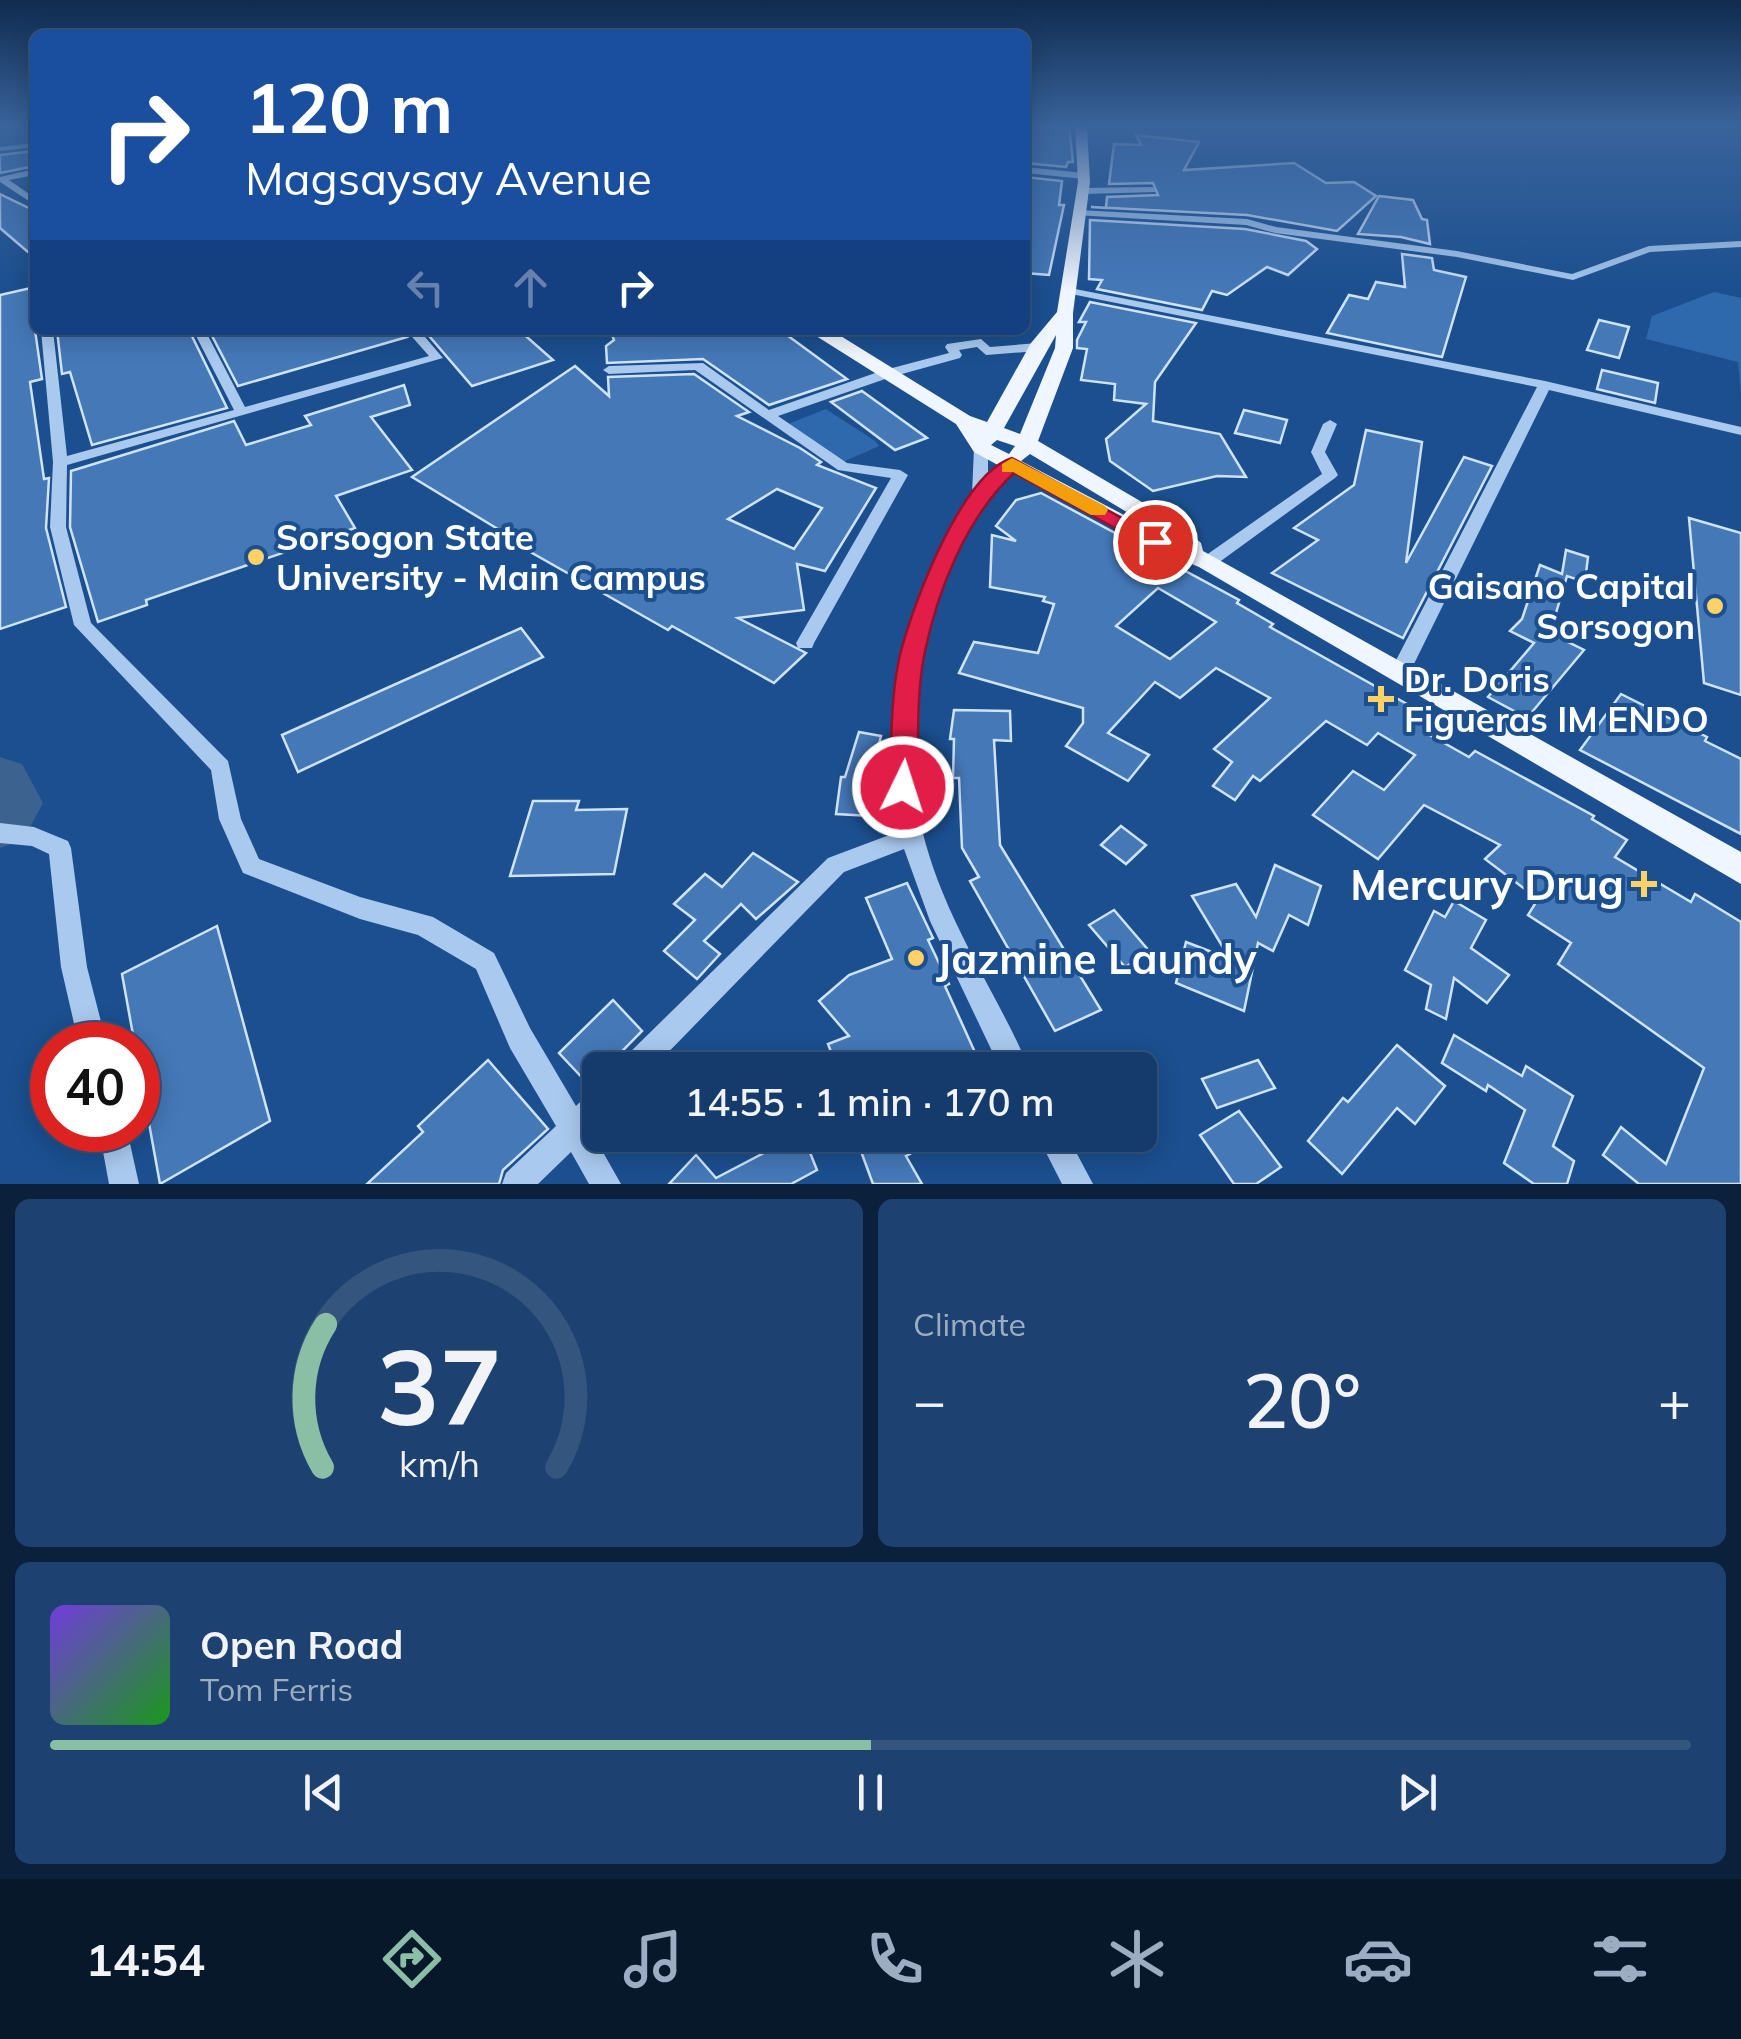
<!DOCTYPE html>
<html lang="en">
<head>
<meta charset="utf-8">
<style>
  body { margin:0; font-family:Mulish,sans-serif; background:#1d4271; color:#f1f3f6; height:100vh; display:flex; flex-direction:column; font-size:38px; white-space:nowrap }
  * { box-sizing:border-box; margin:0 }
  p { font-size:32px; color:#9dadc1 }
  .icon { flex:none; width:55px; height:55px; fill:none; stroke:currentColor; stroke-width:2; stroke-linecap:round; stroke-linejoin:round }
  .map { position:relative; height:1184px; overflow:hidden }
  .panel { display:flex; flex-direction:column; gap:15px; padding:15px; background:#0b203b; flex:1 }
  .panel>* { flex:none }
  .hud { position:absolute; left:30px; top:30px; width:1000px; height:305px; border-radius:15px; box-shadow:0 5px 25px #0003,0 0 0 2px #33557e; background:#1a4fa0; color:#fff; overflow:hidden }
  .speed { position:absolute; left:30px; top:1022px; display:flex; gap:20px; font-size:50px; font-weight:700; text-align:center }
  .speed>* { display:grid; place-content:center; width:130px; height:130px; border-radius:50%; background:#143b6b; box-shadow:0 5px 25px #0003,0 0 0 2px #33557e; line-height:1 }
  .speed .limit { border:15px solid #d22; background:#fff; color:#111 }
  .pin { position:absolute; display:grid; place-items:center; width:85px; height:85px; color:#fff; margin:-42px; border:5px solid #fff; border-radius:50%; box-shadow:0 2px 10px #0007 }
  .me { position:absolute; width:110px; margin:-55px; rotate:4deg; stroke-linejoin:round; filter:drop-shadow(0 0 8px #0008) }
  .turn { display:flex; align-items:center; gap:35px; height:210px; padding:0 50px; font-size:45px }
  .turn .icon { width:130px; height:130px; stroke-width:2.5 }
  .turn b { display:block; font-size:70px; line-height:85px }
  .lanes { display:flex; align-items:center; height:95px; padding:0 50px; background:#0003; justify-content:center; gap:50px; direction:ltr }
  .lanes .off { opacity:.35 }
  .big { font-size:75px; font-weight:600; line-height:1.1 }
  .panel .tile { flex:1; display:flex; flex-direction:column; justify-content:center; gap:15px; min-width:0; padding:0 35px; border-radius:15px; background:#1d4271 }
  .panel .dial { align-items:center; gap:0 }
  .dial svg { height:260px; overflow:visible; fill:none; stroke:#33557e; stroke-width:7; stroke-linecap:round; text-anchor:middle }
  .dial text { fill:#f1f3f6; stroke:none }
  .song { display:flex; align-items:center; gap:30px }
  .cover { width:120px; height:120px; border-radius:15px; background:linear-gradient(135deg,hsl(260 70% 55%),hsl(120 70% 35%)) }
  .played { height:10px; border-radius:5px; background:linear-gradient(90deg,#8abfa5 50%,#33557e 50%) }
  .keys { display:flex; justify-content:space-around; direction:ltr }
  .heat { display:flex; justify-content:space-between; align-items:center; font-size:55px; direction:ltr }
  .panel .tiles { flex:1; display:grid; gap:15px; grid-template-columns:1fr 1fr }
  .tile:last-child { grid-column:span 2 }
  .trip { position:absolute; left:582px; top:1052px; width:575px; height:100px; border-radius:15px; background:#143b6b; box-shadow:0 5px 25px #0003,0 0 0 2px #33557e; font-weight:600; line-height:100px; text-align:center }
  .menu { display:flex; height:160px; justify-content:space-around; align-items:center; background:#08182b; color:#9dadc1 }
  .menu .icon { width:70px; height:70px }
  .menu .active { color:#8abfa5 }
  .menu b { font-size:45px; color:#f1f3f6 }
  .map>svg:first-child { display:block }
  .green { fill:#2e69ad }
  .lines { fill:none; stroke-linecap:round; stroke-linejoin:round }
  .river { fill:#3c6290; fill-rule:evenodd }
  .building { fill:#4478b7; stroke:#cfe3fa; stroke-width:2.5; fill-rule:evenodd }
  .minor { fill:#a9c9ee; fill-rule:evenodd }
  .major { fill:#f0f6ff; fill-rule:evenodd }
  .route { fill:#e11d48; stroke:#92132f; stroke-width:2.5 }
  .slow { fill:#f59e0b }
  .poi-dot { fill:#ffd166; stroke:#1b4f8f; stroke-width:4 }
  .labels { text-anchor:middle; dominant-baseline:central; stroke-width:8; stroke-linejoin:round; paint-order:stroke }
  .poi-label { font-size:35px; font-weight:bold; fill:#fff; stroke:#1b4f8f; text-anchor:start }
  .near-poi-label { font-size:42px; font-weight:bold; fill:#fff; stroke:#1b4f8f; text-anchor:end }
</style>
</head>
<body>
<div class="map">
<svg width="1741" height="1184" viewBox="0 0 1741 1184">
  <rect width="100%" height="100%" fill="#1b4f8f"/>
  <g class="green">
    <path d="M 1714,292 L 1741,298 L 1741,395 L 1738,362 L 1646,339 L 1652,316 Z"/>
    <path d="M 826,409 L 875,441 L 879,446 L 843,462 L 788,424 Z"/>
  </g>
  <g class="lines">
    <path class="river" d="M 0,757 L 22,764 L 43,803 L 23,840 L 0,848 Z"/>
  </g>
  <g class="building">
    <path d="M 1025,127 L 1069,127 L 1073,162 L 1068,162 L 1066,167 L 1025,163 Z"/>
    <path d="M 1136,135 L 1199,142 L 1184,170 L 1294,163 L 1326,183 L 1354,182 L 1376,196 L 1337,231 L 1247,215 L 1091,207 L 1106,208 L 1107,197 L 1158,195 L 1153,183 L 1109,184 L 1114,144 L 1141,145 Z"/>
    <path d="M 35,151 L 35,166 L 0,173 L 0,155 Z"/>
    <path d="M 1025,177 L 1062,181 L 1059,205 L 1064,205 L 1049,275 L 1025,273 Z"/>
    <path d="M 0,194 L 35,211 L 35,258 L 0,228 Z"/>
    <path d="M 1379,196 L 1413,200 L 1422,219 L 1427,220 L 1430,244 L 1401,237 L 1358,234 Z"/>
    <path d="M 1090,220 L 1245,229 L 1306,241 L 1317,249 L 1288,275 L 1267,267 L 1227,295 L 1212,291 L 1202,310 L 1097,289 L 1102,280 L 1089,279 Z"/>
    <path d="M 1402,254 L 1432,258 L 1434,270 L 1466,277 L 1442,357 L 1327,333 L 1349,295 L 1368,299 L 1376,282 L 1405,287 Z"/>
    <path d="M 35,287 L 35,330 L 42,379 L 30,382 L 44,479 L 49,478 L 46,528 L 66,607 L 0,629 L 0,295 Z"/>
    <path d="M 1090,302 L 1196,323 L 1155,382 L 1153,421 L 1220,434 L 1246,477 L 1217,476 L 1153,491 L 1110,461 L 1106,439 L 1146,404 L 1114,400 L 1115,384 L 1081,380 L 1087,349 L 1077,348 L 1077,340 L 1086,322 L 1079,322 Z"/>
    <path d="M 1599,320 L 1629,327 L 1619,358 L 1587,350 Z"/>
    <path d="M 57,330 L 189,330 L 227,408 L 92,445 L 70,372 L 62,374 Z"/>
    <path d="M 209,330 L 402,330 L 407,337 L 238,386 Z"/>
    <path d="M 424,330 L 519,330 L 553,360 L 472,386 Z"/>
    <path d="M 654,330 L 780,330 L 847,379 L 769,405 L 703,359 L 607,363 L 606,346 L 614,340 L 612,335 Z"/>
    <path d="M 575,366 L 609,396 L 608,377 L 694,374 L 749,412 L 737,416 L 800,448 L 821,462 L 817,465 L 876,488 L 825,571 L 797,564 L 804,610 L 738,618 L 806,653 L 774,683 L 672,626 L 668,630 L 518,545 L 521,543 L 412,477 ZM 777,489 L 822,508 L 794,549 L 728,519 Z"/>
    <path d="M 1602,370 L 1658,383 L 1655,403 L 1597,389 Z"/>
    <path d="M 404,385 L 410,405 L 371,417 L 412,470 L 336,496 L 355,528 L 146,600 L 147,605 L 98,622 L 70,527 L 71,471 L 234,421 L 246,445 L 311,425 L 305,416 Z"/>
    <path d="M 862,391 L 927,438 L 895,450 L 831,402 Z"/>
    <path d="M 1244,410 L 1287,420 L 1280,443 L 1235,433 Z"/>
    <path d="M 1366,430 L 1422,442 L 1406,563 L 1464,457 L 1492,466 L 1403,638 L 1272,573 L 1318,540 L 1294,528 L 1354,485 Z"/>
    <path d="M 1041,493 L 1239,600 L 1237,603 L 1273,624 L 1270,627 L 1439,722 L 1428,734 L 1469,757 L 1475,751 L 1594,816 L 1592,819 L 1627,840 L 1615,857 L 1691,902 L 1695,894 L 1741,922 L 1741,1184 L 1639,1184 L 1603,1155 L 1621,1127 L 1666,1164 L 1704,1068 L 1558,964 L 1571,943 L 1528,915 L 1538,899 L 1485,859 L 1500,845 L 1424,805 L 1378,859 L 1313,815 L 1353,771 L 1384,790 L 1415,755 L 1378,733 L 1367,745 L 1326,721 L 1260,781 L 1253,776 L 1235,800 L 1213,786 L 1232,762 L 1214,749 L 1270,698 L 1216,668 L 1180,698 L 1155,682 L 1108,733 L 1149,755 L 1128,781 L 1066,746 L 1083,723 L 1083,708 L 959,673 L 974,642 L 1038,653 L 1054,604 L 1043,601 L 1045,597 L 990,587 L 992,535 L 1016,541 L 996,526 L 1016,500 ZM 1158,588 L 1216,622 L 1170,659 L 1116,626 Z"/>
    <path d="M 1689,518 L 1741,533 L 1741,695 L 1704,683 Z"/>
    <path d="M 1566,550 L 1588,557 L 1585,582 L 1567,576 L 1550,633 L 1584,650 L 1527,718 L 1488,697 L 1534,643 L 1510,631 L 1522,619 L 1540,565 L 1562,574 Z"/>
    <path d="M 521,628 L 543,657 L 298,772 L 282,735 Z"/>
    <path d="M 1621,694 L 1707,737 L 1705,741 L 1741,759 L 1741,834 L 1580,750 Z"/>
    <path d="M 954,710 L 1010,711 L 1011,741 L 994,740 L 1000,845 L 1101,1010 L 1055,1031 L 970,881 L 979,877 L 962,848 L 959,778 L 953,778 L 954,739 L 950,739 Z"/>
    <path d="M 859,732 L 881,736 L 870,779 L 874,779 L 871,816 L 836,814 L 841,777 L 845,777 Z"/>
    <path d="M 533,801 L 579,801 L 576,810 L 627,809 L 614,874 L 510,876 Z"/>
    <path d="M 1121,826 L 1146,845 L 1126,864 L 1101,845 Z"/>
    <path d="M 753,853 L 798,882 L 756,919 L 741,904 L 704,941 L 720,954 L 697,979 L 664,951 L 695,920 L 674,904 L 705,874 L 722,887 Z"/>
    <path d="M 1275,865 L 1321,886 L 1308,925 L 1289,915 L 1273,951 L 1258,943 L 1244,1011 L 1176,983 L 1186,942 L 1230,959 L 1192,896 L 1236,884 L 1256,917 Z"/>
    <path d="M 907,883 L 933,938 L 928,940 L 949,984 L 945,986 L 983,1070 L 838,1070 L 828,1044 L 849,1036 L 819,1001 L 849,975 L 892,959 L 866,898 Z"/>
    <path d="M 1454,901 L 1486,920 L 1471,948 L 1509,975 L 1487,1003 L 1454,978 L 1446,1019 L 1426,1009 L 1431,985 L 1405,970 L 1434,911 L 1445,917 Z"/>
    <path d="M 1114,910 L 1150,952 L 1125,967 L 1089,925 Z"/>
    <path d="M 217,926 L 270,1121 L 160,1184 L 122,974 Z"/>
    <path d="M 613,1000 L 642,1031 L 589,1085 L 559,1053 Z"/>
    <path d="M 1454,1035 L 1522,1076 L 1526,1066 L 1573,1096 L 1553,1146 L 1574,1161 L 1567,1184 L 1534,1184 L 1504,1163 L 1525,1110 L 1488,1085 L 1486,1091 L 1442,1063 Z"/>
    <path d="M 1397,1045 L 1445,1086 L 1415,1124 L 1397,1108 L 1342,1174 L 1308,1141 L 1343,1098 L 1348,1102 Z"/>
    <path d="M 488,1060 L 548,1129 L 503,1170 L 499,1184 L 367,1184 L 423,1132 L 418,1126 Z"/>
    <path d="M 1258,1060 L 1275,1088 L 1217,1108 L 1202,1079 Z"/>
    <path d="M 1239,1111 L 1281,1167 L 1256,1184 L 1234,1184 L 1200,1135 Z"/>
    <path d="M 798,1135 L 803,1135 L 817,1170 L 791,1184 L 669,1184 L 696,1155 L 716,1178 Z"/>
    <path d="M 855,1135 L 902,1135 L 910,1154 L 906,1156 L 922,1184 L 873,1184 Z"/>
  </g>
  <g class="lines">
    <g class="minor">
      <path d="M 35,143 L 35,147 L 0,151 L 0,147 Z"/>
      <path d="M 1025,167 L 1084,173 L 1088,176 L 1084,179 L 1025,173 Z"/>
      <path d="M 35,169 L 35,175 L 9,180 L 35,198 L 35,205 L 0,182 L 0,177 Z"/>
      <path d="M 1153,187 L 1156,192 L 1082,194 L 1077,191 L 1082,188 Z"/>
      <path d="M 1078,210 L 1247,219 L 1276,227 L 1457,251 L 1572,274 L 1649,246 L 1741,241 L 1741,247 L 1650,252 L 1573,280 L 1457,257 L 1275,233 L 1246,225 L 1075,215 L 1073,213 Z"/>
      <path d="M 1070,288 L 1545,381 L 1741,427 L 1741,435 L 1549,390 L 1410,672 L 1407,677 L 1393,677 L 1390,672 L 1537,387 L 1066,293 L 1066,289 Z"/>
      <path d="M 41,330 L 53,330 L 67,456 L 234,410 L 193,330 L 205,330 L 245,407 L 429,356 L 406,330 L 419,330 L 443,358 L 67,465 L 66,527 L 91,623 L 228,761 L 241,819 L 259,859 L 360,897 L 433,917 L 494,953 L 530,1028 L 576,1106 L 590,1092 L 600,1088 L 600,1122 L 591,1131 L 621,1184 L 589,1184 L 571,1152 L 538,1184 L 502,1184 L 506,1173 L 556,1126 L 510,1048 L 476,969 L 418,935 L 360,919 L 243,873 L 219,819 L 211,770 L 74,625 L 50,527 L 53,462 Z"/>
      <path d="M 981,339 L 990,347 L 1038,343 L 1044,347 L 1038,351 L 986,355 L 977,347 L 959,350 L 962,355 L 960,358 L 891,377 L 778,416 L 847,463 L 900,470 L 908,475 L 814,643 L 812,648 L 798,648 L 796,643 L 891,478 L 838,470 L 695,370 L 609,374 L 603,370 L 609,366 L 703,363 L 769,410 L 881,371 L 949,353 L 945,347 L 947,344 Z"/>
      <path d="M 1330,420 L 1337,424 L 1325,452 L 1338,475 L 1335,478 L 1214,566 L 1202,566 L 1200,562 L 1202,558 L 1322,474 L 1311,452 L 1323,424 Z"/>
      <path d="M 981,444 L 988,448 L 988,477 L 1012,460 L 1019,464 C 1009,475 996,484 987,496 C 928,568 905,705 916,796 C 920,829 930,861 942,891 C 967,953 1004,1009 1030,1070 L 1001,1070 L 930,921 L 904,849 L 844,872 L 651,1070 L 618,1070 L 622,1060 L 828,858 L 900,831 L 894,793 L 893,750 L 904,658 L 931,568 L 949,529 L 972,494 L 974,448 Z"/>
      <path d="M 0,823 L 34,827 L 68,841 L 71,848 L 87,967 L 107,1045 L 79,1045 L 61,967 L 49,854 L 32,846 L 0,843 Z"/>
      <path d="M 99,1130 L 127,1130 L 139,1184 L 109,1184 Z"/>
      <path d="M 1037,1135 L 1067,1135 L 1093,1184 L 1062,1184 Z"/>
    </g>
    <path class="major" d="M 1075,127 L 1087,127 L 1090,182 L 1073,313 L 1073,348 L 1038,441 L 1181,525 L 1201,543 L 1203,551 L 1741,852 L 1741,884 L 1199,567 L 1147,546 L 974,452 L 956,424 L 813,334 L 810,330 L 831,330 L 970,416 L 987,422 L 1031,343 L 1057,312 L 1078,182 ZM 1056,335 L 1055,348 L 1020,434 L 1004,428 ZM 997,440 L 1015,446 L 1009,454 L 991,445 ZM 1030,454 L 1165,535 L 1168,538 L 1021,461 Z"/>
  </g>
  <linearGradient id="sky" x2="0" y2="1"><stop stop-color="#0f2b4f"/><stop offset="0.43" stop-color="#39639b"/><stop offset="1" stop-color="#39639b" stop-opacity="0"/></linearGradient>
  <rect width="1741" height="292" fill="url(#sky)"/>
  <path class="route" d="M 1012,458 L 1166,542 L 1155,548 L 1148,546 L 1014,473 C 966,518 937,591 924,656 C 916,698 919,745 917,787 L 913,795 L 903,798 L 893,795 L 889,787 C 892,745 890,697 900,655 C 912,606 961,474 1012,458 Z"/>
  <path class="slow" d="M 1012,458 L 1105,506 L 1108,510 L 1105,515 L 1091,515 L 1013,472 L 1002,472 L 1002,464 Z"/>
  <g class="poi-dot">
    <circle cx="256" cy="557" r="10"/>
    <circle cx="1715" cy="606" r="10"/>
    <path d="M1376 684h10v10h10v10h-10v10h-10v-10h-10v-10h10z"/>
    <path d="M1639 869h10v10h10v10h-10v10h-10v-10h-10v-10h10z"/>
    <circle cx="916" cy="958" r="10"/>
  </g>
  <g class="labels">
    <g class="poi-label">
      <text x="276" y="537">Sorsogon State<tspan x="276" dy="40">University - Main Campus</tspan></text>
      <text x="1695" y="586" text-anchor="end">Gaisano Capital<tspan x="1695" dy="40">Sorsogon</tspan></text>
      <text x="1404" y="679">Dr. Doris<tspan x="1404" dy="40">Figueras IM ENDO</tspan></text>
    </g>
    <g class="near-poi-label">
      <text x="1624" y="884">Mercury Drug</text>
      <text x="936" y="958" text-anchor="start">Jazmine Laundy</text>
    </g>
  </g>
</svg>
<div class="speed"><div class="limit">40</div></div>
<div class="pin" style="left:1155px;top:542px;background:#d93025"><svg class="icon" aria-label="arrive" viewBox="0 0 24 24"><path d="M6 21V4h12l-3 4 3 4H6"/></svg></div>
<svg class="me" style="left:903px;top:787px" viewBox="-20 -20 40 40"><circle r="17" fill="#e11d48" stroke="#fff" stroke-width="3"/><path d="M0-11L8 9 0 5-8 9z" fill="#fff"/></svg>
<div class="trip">14:55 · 1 min · 170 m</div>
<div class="hud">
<div class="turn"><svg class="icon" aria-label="right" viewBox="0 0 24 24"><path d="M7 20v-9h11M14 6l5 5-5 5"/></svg><div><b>120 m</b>Magsaysay Avenue</div></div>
<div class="lanes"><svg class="icon off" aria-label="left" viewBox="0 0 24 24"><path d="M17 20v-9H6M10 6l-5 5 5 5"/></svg><svg class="icon off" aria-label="ahead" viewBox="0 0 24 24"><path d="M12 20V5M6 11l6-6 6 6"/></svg><svg class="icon" aria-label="right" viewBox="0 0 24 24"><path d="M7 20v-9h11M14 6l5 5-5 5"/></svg></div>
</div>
</div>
<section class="panel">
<div class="tiles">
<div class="tile dial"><svg viewBox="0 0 100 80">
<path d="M14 69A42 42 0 1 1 86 69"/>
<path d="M14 69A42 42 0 0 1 15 25" stroke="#8abfa5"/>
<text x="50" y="56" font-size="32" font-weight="700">37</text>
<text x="50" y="72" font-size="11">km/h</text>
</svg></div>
<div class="tile"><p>Climate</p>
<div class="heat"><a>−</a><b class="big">20°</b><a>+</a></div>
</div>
<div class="tile">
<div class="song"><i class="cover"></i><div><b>Open Road</b><p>Tom Ferris</p></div></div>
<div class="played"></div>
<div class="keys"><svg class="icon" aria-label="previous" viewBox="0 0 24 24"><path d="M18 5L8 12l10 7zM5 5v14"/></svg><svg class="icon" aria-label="pause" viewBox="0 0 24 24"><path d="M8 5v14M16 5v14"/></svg><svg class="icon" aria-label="next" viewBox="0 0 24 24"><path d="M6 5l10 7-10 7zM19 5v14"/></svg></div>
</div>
</div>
</section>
<nav class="menu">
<b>14:54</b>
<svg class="icon active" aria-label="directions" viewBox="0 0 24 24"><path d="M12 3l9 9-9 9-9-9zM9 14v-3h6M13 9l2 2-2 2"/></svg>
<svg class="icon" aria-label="music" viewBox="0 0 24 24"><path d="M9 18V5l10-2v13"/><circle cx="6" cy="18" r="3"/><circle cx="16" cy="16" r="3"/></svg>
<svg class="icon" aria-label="phone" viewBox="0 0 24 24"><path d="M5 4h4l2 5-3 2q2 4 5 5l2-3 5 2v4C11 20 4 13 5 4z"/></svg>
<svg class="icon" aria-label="climate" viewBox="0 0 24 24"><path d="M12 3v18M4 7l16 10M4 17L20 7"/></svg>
<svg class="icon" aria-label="car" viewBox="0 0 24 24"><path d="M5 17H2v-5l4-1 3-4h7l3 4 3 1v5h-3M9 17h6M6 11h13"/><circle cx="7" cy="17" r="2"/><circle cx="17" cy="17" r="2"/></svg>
<svg class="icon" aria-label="filters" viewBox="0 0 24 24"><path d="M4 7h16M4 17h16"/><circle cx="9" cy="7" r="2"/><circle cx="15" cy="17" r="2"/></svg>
</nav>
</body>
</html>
